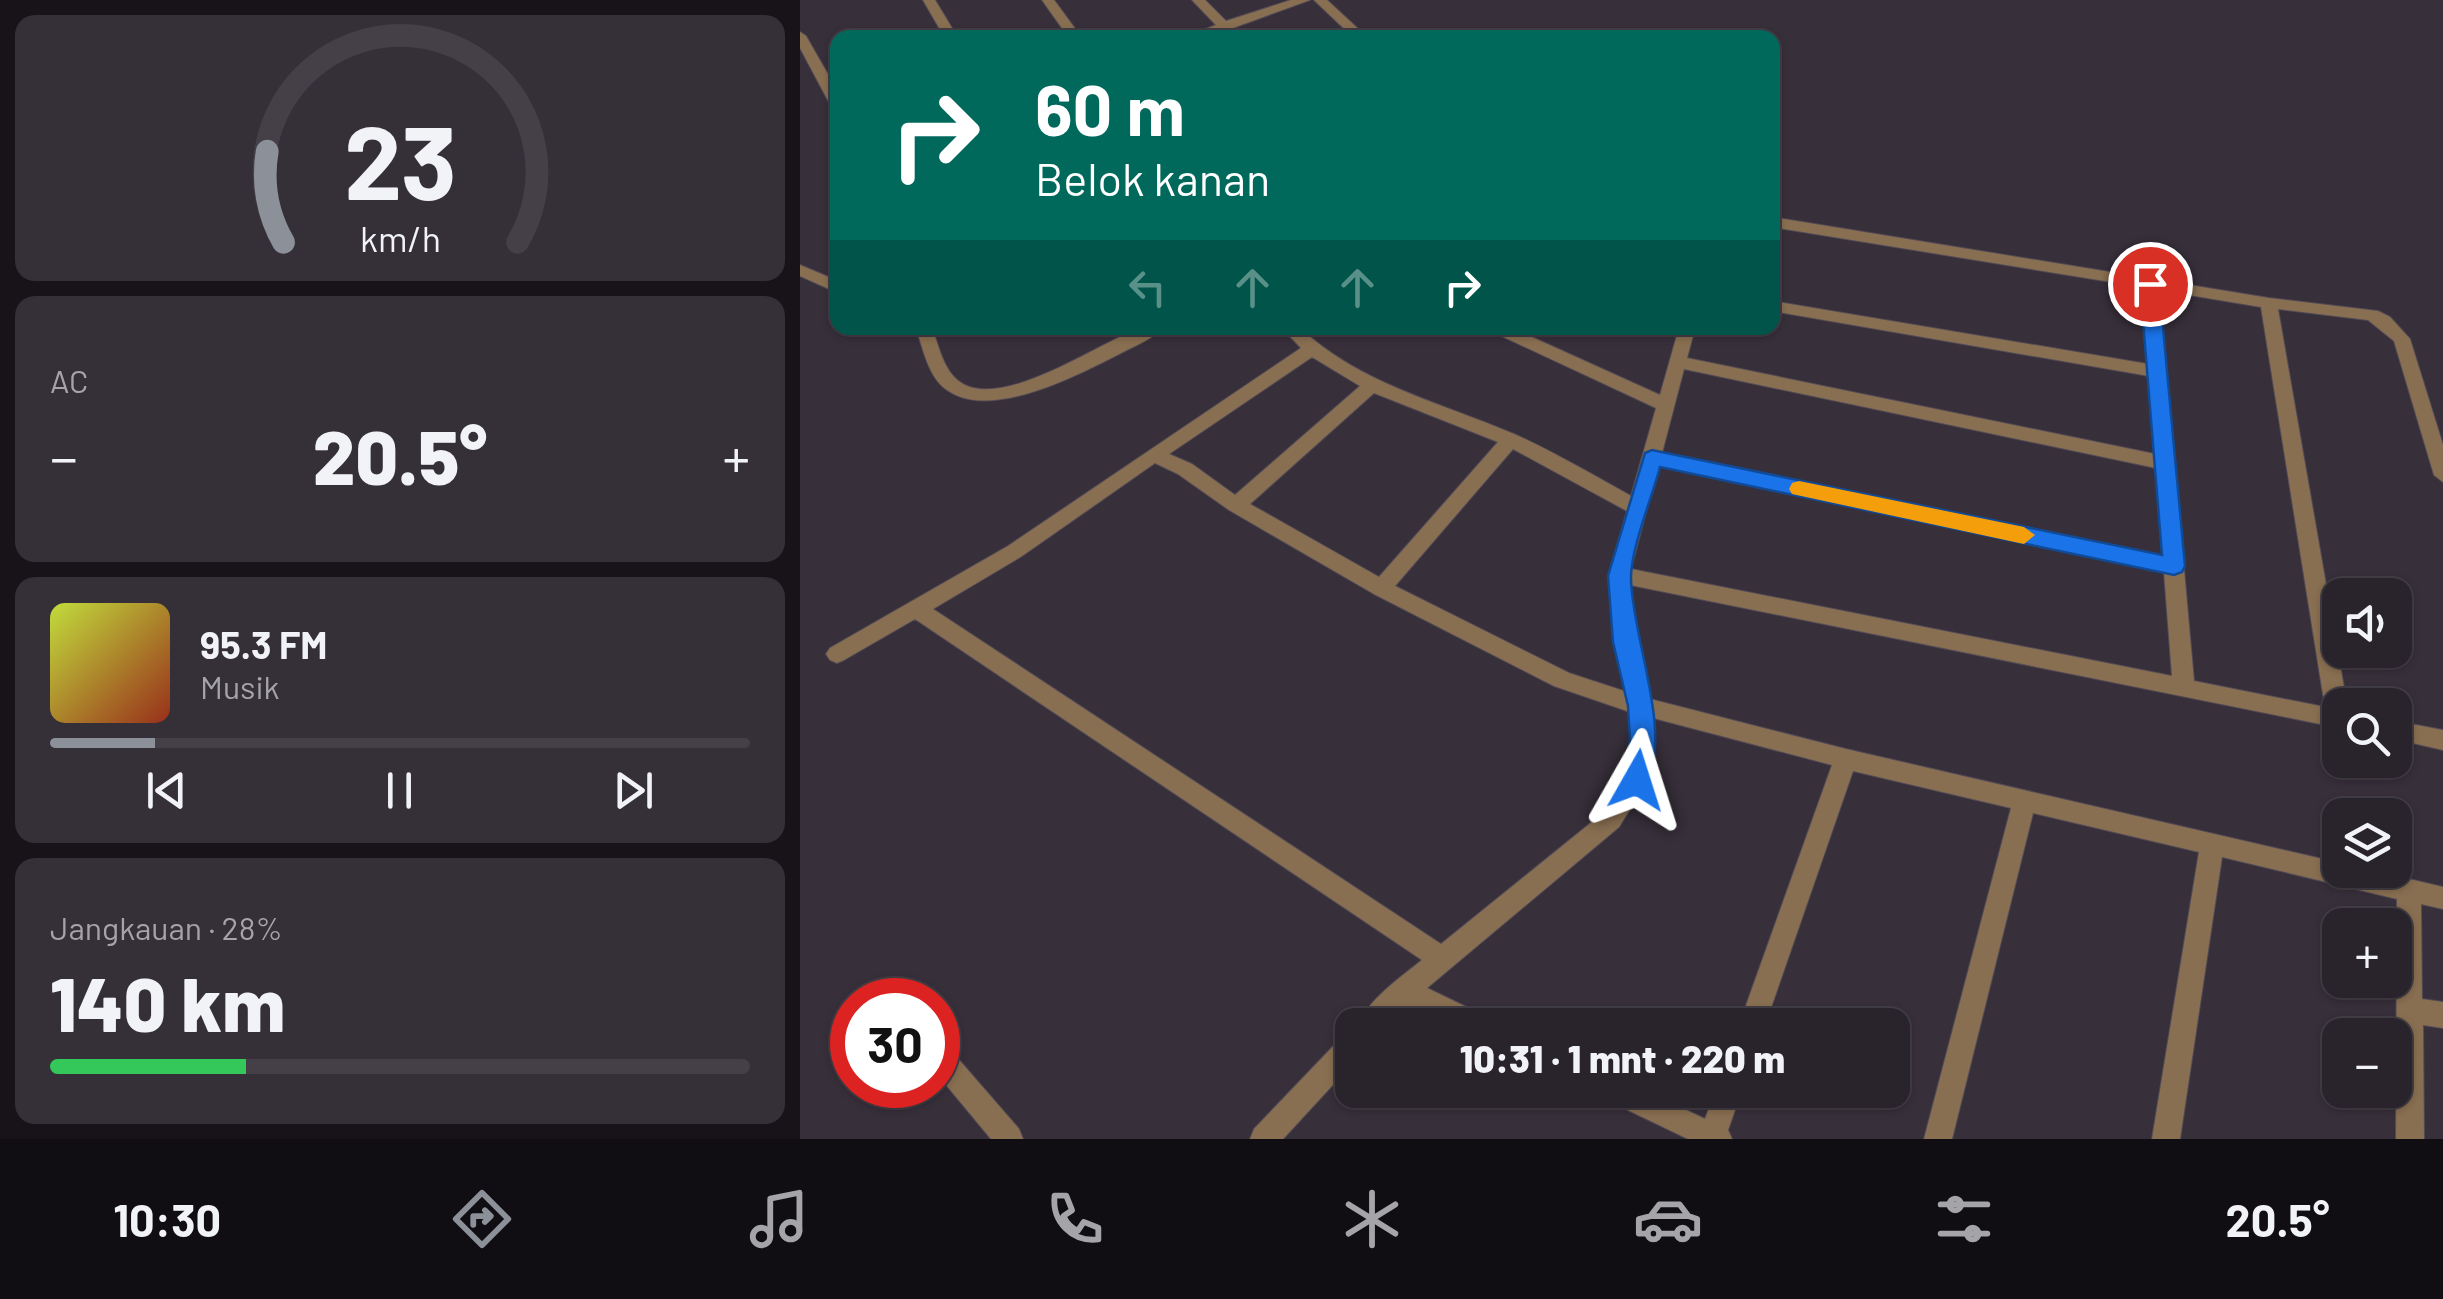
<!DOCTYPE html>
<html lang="id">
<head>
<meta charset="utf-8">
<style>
  body { margin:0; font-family:Barlow,sans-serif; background:#352f38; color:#f1f3f6; height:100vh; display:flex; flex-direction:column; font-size:38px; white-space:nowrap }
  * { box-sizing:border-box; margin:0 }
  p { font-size:32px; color:#a5a4a9 }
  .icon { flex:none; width:55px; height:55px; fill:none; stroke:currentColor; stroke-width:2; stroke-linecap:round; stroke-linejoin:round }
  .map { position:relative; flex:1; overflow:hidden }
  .side { display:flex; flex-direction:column; gap:15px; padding:15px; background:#171318; width:800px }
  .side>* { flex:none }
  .banner { position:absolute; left:30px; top:30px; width:950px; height:305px; border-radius:20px; box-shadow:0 2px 8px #0004,0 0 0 2px #454048; background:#00695c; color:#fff; overflow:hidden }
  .buttons { position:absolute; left:1522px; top:578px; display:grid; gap:20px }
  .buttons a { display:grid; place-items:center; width:90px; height:90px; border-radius:20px; background:#29232c; box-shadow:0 2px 8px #0004,0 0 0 2px #454048; font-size:50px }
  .speed { position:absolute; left:30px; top:978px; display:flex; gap:20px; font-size:50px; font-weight:700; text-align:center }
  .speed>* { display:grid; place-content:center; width:130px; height:130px; border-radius:50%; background:#29232c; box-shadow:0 2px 8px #0004,0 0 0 2px #454048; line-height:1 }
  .speed .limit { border:15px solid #d22; background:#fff; color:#111 }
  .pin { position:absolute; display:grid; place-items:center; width:85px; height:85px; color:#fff; margin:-42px; border:5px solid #fff; border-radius:50%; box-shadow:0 2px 10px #0007 }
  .me { position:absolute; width:110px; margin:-55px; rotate:6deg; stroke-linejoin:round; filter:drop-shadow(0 0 8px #0008) }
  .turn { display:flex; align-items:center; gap:35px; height:210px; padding:0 40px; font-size:45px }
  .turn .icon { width:130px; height:130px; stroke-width:2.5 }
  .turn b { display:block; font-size:70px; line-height:85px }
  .lanes { display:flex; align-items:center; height:95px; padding:0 40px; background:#0003; justify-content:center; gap:50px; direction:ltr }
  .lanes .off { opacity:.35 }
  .big { font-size:75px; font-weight:800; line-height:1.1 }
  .side .widget { flex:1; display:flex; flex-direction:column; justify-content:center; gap:15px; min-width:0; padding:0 35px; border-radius:20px; background:#352f38 }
  .side .dial { align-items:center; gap:0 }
  .dial svg { height:260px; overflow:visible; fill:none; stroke:#454048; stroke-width:7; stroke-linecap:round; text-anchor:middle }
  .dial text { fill:#f1f3f6; stroke:none }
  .song { display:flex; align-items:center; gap:30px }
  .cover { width:120px; height:120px; border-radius:15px; background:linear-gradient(135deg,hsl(70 70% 55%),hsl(10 70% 35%)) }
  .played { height:10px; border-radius:5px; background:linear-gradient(90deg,#8c9099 15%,#454048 15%) }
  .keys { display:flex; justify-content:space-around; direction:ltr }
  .heat { display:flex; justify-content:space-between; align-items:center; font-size:55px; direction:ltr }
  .charge { height:15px; border-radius:8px; background:linear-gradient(90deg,#34c759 28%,#454048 0) }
  .trip { position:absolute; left:535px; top:1008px; width:575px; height:100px; border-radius:20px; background:#29232c; box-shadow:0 2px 8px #0004,0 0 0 2px #454048; font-weight:800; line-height:100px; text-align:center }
  .dock { display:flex; height:160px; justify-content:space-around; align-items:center; background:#100e12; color:#a5a4a9 }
  .dock .icon { width:70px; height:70px }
  .dock .on { color:#8c9099 }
  .dock b { font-size:45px; color:#f1f3f6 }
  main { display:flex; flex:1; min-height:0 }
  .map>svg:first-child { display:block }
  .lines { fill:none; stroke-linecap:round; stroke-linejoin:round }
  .service-casing { stroke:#534b56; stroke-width:2 }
  .minor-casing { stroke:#534b56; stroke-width:2 }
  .service { fill:#896f51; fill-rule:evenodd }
  .minor { fill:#896f51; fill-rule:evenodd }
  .route { fill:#1a73e8; stroke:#114b97; stroke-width:2.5 }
  .slow { fill:#f59e0b }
</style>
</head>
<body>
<main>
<section class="side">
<div class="widget dial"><svg viewBox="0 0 100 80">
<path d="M14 69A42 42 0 1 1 86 69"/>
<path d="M14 69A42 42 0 0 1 9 41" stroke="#8c9099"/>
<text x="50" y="56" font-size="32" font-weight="700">23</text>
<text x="50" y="72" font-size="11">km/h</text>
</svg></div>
<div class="widget"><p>AC</p>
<div class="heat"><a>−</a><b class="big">20.5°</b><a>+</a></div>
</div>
<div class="widget">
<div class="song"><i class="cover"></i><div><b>95.3 FM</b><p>Musik</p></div></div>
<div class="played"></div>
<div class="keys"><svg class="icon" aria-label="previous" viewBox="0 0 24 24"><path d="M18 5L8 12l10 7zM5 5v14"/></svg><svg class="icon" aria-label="pause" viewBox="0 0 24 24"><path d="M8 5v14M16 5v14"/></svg><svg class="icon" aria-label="next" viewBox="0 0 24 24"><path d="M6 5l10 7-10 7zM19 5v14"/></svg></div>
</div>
<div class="widget"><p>Jangkauan · 28%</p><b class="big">140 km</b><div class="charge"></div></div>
</section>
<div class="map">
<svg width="1643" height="1139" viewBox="0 0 1643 1139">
  <rect width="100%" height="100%" fill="#372f3a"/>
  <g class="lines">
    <g class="service-casing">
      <g id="service">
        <path d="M 0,265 L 38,281 L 38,293 L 0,276 Z"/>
        <path d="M 138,1042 L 147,1046 L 219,1129 L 223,1139 L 191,1139 L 138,1075 Z"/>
      </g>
    </g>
    <g class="minor-casing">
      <g id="minor">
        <path d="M 123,0 L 135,0 L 158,38 L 145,38 Z"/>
        <path d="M 242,0 L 254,0 L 282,38 L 269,38 Z"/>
        <path d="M 392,0 L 405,0 L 426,21 L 491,0 L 510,0 L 433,28 L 442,38 L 428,38 L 422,31 L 403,38 L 382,38 L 416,25 Z"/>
        <path d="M 514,0 L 527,0 L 568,38 L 554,38 Z"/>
        <path d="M 0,32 L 6,36 L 38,92 L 38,110 L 31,106 L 0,48 Z"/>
        <path d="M 972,217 L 1469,298 L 1578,311 L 1590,317 L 1610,339 L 1643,445 L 1643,482 L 1634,475 L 1594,341 L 1568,320 L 1478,309 L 1547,705 L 1540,705 L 1540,728 L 830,585 L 835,642 L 850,699 L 1046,749 L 1540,863 L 1540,870 L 1571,870 L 1643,887 L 1643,909 L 1621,904 L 1622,999 L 1643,1002 L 1643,1028 L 1623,1025 L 1624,1139 L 1596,1139 L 1597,899 L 1422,857 L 1380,1139 L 1352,1139 L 1399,852 L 1233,813 L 1152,1139 L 1124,1139 L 1211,808 L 1053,771 L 965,1025 L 939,1025 L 1032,765 L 853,718 L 854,741 L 848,780 L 819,827 L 627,988 L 685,1016 L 689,1025 L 648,1025 L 607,1006 L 589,1025 L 558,1025 C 569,999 600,978 622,960 L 115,619 L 44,660 L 37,663 L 30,660 L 26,654 L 30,648 L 208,546 L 501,348 L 482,328 L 500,328 C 560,384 639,402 714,434 C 754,452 793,475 831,496 L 856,408 L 693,332 L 691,328 L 712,328 L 860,395 L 879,328 L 895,328 L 887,358 L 1355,454 L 1349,376 L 972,311 L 972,301 L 1348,364 L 1342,287 L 972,227 ZM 1359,290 L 1461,307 L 1525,707 L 1394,681 ZM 512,357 L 560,386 L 435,495 L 392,464 L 369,454 ZM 884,369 L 1356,468 L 1363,556 L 862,453 ZM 574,393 L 698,442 L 579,577 L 450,504 ZM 713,449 L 827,511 L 809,575 L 815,642 L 827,692 L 769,673 L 595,586 ZM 355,463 L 378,474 L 429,510 L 574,594 L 754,686 L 830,712 L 832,741 L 826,777 L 803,813 L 641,944 L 133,609 L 222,556 ZM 858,466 L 1364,572 L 1372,676 L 831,569 Z"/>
        <path d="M 116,328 L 132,328 C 138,344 142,364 154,377 C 193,419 300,341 341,328 C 347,326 357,328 363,328 C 353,338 337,345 323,352 C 282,373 191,422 147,390 C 128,377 123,348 116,328 Z"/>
        <path d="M 1595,721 L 1643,730 L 1643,750 L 1595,739 Z"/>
        <path d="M 552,1032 L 552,1064 L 483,1139 L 450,1139 L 454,1129 L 543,1036 Z"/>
        <path d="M 801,1090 L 844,1090 L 905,1119 L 916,1090 L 942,1090 L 928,1130 L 932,1139 L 888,1139 L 805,1099 Z"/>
      </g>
    </g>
    <use href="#service" class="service"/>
    <use href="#minor" class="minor"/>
  </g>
  <path class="route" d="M 1350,278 L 1359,284 L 1385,566 L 1382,572 L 1374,575 L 860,467 C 852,498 830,550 831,580 C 833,642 873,731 846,788 L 837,791 L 828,788 L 824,780 L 830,740 L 828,706 L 813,642 L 808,576 L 845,453 L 852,450 L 1362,555 L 1340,284 Z"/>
  <path class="slow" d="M 999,481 L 1224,527 L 1235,535 L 1224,544 L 992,494 L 989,489 L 992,483 Z"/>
</svg>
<div class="buttons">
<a><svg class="icon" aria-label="sound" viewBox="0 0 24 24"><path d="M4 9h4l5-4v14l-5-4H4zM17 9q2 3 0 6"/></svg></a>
<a><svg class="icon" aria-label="search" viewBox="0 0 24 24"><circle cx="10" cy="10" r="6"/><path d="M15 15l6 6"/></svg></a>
<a><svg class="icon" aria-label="layers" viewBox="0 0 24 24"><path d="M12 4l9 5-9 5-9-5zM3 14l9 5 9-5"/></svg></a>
<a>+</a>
<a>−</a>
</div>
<div class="speed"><div class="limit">30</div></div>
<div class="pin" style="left:1350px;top:284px;background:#d93025"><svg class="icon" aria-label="arrive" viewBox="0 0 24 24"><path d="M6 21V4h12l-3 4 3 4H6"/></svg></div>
<svg class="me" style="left:837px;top:780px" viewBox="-20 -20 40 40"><path d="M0-17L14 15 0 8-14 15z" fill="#1a73e8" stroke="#fff" stroke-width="4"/></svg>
<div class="trip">10:31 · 1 mnt · 220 m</div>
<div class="banner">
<div class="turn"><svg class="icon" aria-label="right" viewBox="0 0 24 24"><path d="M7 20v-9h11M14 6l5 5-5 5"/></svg><div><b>60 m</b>Belok kanan</div></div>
<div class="lanes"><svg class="icon off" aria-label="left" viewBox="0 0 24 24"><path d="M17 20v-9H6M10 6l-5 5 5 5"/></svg><svg class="icon off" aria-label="ahead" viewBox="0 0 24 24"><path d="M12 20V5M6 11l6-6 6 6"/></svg><svg class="icon off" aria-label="ahead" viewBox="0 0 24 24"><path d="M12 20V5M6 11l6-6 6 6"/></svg><svg class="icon" aria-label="right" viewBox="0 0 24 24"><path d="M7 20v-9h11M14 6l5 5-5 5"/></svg></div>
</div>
</div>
</main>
<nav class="dock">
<b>10:30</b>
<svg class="icon on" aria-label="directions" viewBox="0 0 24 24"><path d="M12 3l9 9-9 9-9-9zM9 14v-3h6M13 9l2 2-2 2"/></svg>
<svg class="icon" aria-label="music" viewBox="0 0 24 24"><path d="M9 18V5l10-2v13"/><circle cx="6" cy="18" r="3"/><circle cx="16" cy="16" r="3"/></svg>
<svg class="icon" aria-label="phone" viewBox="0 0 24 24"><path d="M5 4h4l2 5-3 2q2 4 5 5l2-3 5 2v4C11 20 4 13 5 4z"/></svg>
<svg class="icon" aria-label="climate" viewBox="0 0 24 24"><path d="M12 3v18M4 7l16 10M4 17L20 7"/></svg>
<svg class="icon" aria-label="car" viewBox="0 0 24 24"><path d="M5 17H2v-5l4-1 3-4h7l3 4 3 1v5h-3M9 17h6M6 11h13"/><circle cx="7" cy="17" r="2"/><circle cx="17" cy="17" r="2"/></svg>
<svg class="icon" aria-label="filters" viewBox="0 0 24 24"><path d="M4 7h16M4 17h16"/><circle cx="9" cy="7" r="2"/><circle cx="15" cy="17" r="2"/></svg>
<b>20.5°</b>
</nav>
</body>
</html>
